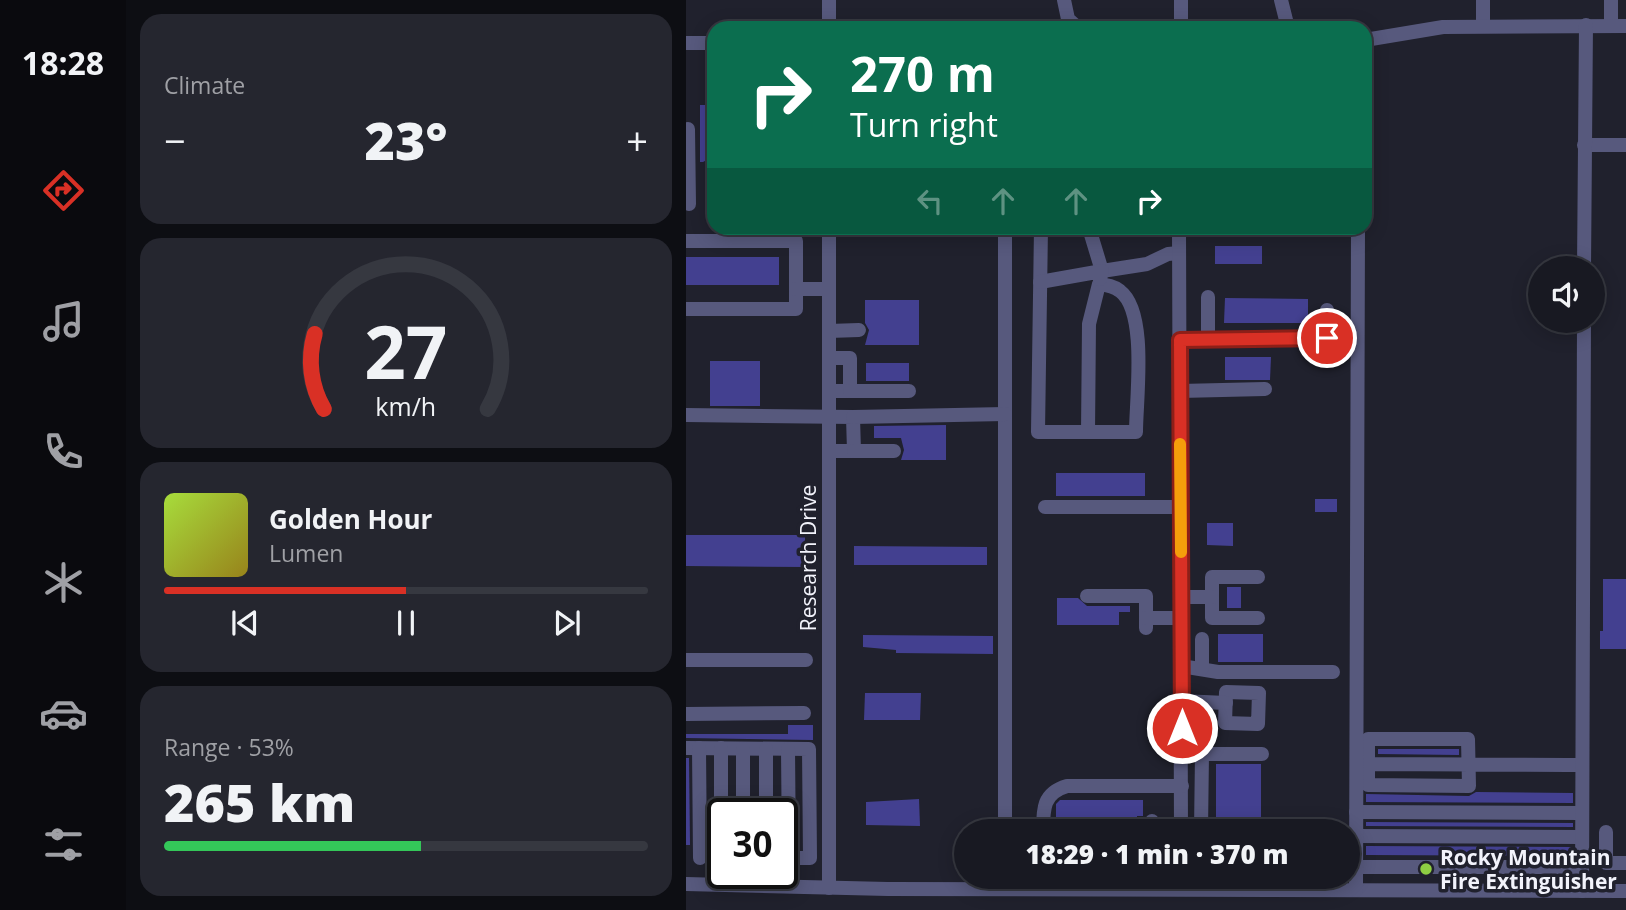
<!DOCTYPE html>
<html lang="en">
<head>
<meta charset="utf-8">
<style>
  body { margin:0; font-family:"Open Sans",sans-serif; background:#25262f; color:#f1f3f6; height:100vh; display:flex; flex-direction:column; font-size:26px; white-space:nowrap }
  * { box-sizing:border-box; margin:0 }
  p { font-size:23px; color:#9fa0a5 }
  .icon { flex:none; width:38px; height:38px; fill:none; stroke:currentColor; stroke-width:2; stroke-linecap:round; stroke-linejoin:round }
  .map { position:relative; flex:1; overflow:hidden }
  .side { display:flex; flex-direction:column; gap:14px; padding:14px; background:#0d0e13; width:560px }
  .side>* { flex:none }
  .hud { position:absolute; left:21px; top:21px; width:665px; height:214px; border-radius:21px; box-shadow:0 4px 18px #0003,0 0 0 2px #363840; background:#0b6e4f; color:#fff; overflow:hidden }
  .buttons { position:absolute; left:842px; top:256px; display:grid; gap:14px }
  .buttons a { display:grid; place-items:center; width:77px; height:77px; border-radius:50%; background:#181922; box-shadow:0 4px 18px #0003,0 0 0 2px #363840; font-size:35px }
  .speed { position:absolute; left:21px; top:798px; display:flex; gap:14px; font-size:35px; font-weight:700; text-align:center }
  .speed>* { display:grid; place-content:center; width:91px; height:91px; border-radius:50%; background:#181922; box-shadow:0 4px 18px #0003,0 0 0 2px #363840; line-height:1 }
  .speed .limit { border:4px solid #111; border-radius:10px; background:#fff; color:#111 }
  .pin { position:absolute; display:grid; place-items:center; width:60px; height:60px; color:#fff; margin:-30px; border:4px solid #fff; border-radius:50%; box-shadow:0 2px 7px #0007 }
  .me { position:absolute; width:77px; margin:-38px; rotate:0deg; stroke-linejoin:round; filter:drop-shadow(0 0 5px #0008) }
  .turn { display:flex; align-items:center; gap:24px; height:147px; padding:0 28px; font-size:32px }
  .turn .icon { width:91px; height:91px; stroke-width:2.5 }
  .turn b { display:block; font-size:49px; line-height:60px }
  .lanes { display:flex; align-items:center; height:66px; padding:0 28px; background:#0003; justify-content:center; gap:35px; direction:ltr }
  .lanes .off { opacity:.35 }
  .big { font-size:52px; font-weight:800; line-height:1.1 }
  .side .card { flex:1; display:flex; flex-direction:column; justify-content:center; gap:10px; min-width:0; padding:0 24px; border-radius:21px; background:#25262f }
  .side .dial { align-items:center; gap:0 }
  .dial svg { height:182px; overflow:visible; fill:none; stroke:#363840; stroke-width:7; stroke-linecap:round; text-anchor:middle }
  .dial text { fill:#f1f3f6; stroke:none }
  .song { display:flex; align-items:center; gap:21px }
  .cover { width:84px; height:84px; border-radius:10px; background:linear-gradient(135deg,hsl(80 70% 55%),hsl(50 70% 35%)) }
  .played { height:7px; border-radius:4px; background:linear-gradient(90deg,#d93025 50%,#363840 50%) }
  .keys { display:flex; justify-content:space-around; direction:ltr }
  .heat { display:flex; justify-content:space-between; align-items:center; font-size:38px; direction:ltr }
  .charge { height:10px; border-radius:5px; background:linear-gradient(90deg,#34c759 53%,#363840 0) }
  .trip { position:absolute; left:268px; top:819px; width:406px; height:70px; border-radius:35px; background:#181922; box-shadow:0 4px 18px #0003,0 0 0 2px #363840; font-weight:800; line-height:70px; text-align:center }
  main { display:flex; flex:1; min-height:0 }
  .tab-bar { display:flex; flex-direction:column; width:126px; justify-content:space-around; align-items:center; background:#0a0a0e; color:#9fa0a5 }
  .tab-bar .icon { width:49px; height:49px }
  .tab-bar .selected { color:#d93025 }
  .tab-bar b { font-size:32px; color:#f1f3f6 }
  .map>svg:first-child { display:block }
  .building { fill:#434090 }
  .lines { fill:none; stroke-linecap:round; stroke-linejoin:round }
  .minor { stroke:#57597d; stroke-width:14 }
  .route-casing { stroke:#8d1f18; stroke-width:18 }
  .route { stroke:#d93025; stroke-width:12 }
  .slow { stroke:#f59e0b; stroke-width:12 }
  .poi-dot { fill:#8ece43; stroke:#20212d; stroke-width:2.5 }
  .labels { text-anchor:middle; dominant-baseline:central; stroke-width:7; stroke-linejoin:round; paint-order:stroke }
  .street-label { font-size:21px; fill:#f2f3fb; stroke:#20212d }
  .poi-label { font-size:21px; font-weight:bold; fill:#f2f3fb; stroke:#20212d; text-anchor:start }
</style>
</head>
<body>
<main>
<nav class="tab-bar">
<b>18:28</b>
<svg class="icon selected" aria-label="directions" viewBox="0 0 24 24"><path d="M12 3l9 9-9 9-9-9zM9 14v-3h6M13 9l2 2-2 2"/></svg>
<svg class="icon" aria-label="music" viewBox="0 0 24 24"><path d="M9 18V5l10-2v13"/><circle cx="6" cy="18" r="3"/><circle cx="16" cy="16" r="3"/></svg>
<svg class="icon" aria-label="phone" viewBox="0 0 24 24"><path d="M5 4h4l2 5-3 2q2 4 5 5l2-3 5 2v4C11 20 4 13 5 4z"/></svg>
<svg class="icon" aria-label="climate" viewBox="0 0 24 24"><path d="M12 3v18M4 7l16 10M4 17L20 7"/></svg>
<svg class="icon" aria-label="car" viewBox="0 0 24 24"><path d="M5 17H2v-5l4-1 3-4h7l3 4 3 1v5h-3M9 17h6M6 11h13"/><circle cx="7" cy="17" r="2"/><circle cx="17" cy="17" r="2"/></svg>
<svg class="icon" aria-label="filters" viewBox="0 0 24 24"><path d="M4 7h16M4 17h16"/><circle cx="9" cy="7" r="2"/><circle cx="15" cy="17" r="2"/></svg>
</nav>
<section class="side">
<div class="card"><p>Climate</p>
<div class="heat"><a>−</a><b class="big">23°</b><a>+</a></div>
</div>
<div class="card dial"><svg viewBox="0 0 100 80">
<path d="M14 69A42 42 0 1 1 86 69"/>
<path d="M14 69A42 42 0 0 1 10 36" stroke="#d93025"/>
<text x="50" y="56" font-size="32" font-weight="700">27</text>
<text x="50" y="72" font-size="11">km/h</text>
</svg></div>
<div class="card">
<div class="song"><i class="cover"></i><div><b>Golden Hour</b><p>Lumen</p></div></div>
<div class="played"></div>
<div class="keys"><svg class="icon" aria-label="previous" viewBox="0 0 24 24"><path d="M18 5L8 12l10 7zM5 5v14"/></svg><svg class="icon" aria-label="pause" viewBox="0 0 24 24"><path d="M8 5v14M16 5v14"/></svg><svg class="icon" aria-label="next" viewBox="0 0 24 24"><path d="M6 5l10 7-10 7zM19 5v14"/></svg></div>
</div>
<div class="card"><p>Range · 53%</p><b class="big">265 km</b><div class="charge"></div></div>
</section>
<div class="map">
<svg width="940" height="910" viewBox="0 0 940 910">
  <rect width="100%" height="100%" fill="#20212d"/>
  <g class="building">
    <path d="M 14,105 L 28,105 L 28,156 L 17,162 L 14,162 Z"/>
    <rect x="529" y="246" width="47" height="18"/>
    <rect x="0" y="257" width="93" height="28"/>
    <path d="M 539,298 L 622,299 L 622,323 L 538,323 Z"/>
    <path d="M 179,300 L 233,300 L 233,345 L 179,345 L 183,330 L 179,323 Z"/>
    <path d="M 539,357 L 585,357 L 584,380 L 539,380 Z"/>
    <rect x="24" y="361" width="50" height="45"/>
    <rect x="180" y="363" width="43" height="18"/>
    <path d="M 260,425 L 260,460 L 215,460 L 218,450 L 215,438 L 188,438 L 188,426 Z"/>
    <rect x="370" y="473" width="89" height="23"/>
    <rect x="629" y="499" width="22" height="13"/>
    <path d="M 521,523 L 547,523 L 547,546 L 521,545 Z"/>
    <path d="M 0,535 L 119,535 L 119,567 L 0,566 Z"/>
    <path d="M 168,546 L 301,547 L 301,565 L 168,565 Z"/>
    <path d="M 917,579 L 940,579 L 940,649 L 914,649 L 914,631 L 917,631 Z"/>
    <rect x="541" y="587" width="14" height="21"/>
    <path d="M 371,598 L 392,598 L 401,606 L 444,606 L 444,612 L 433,612 L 433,625 L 371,625 Z"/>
    <rect x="532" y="634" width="45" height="28"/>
    <path d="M 177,635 L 307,636 L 307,654 L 210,653 L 210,650 L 177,647 Z"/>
    <path d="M 179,693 L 235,693 L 234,720 L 178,720 Z"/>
    <path d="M 102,725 L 127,725 L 127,740 L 0,738 L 0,734 L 102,734 Z"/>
    <path d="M 692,749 L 773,749 L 773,755 L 692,754 Z"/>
    <path d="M 0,758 L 3,758 L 4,845 L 0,845 Z"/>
    <rect x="530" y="764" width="45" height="67"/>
    <path d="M 790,792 L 887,793 L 887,803 L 680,802 L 680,794 L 783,796 Z"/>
    <path d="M 233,799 L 234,826 L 180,825 L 180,802 Z"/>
    <path d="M 374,800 L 457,800 L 457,816 L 451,816 L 451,831 L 370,831 L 370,804 Z"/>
    <path d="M 680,822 L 887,823 L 887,827 L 680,826 Z"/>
    <path d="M 680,846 L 887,847 L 886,856 L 680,855 Z"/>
  </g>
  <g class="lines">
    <g class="minor">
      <path d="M 143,0 L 143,28"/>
      <path d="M 378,0 L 382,19 L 392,28"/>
      <path d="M 595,0 L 602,28"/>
      <path d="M 797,25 L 797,0"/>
      <path d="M 925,26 L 925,0"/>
      <path d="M 495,28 L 495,0"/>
      <path d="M 679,40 L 757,27 L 940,26"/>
      <path d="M 0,43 L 28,43"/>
      <path d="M 2,129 L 3,204"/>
      <path d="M 898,145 L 940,145"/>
      <path d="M 26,204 L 26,165"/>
      <path d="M 319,228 L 319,831"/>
      <path d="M 355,228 L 352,432 L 450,432 C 450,399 462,312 434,291 C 428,286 420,285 413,284 L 403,324 L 402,432"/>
      <path d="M 403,228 L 416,271 L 461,264 L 482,254 L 493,253"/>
      <path d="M 493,228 L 495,831"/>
      <path d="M 0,241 L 110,241 L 110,309 L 0,309"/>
      <path d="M 898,268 L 900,25"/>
      <path d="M 354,282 L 416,271 L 414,279"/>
      <path d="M 110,289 L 143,289"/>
      <path d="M 143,331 L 173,330"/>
      <path d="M 522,339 L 522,297"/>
      <path d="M 494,340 L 641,338 L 641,310"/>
      <path d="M 143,391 L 164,391 L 164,358 L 143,358"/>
      <path d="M 164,391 L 223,391"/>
      <path d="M 494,391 L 579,389"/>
      <path d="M 0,415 L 167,417 L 168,451 L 143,451"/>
      <path d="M 167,417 L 319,414"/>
      <path d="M 168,451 L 208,451"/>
      <path d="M 359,507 L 495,507"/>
      <path d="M 572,577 L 526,577 L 526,618 L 572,618"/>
      <path d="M 401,596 L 460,596 L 460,628"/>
      <path d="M 495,597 L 526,597"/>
      <path d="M 460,618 L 495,618"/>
      <path d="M 0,660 L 120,660"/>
      <path d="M 495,666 L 532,672 L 647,672"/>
      <path d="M 516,668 L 516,639"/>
      <path d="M 540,692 L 573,693 L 572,724 L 539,723 Z"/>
      <path d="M 495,701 L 540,703"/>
      <path d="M 0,714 L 118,713"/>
      <path d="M 0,748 L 123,749 L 124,858 L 96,858"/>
      <path d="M 13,748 L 14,858"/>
      <path d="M 35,748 L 35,858"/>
      <path d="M 57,749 L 57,814"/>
      <path d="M 80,749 L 80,814"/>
      <path d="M 102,749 L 103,858"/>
      <path d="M 682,764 L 682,785 L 783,786 L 782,739 L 682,739 L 682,764 L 882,765 L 896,765"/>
      <path d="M 670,812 L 896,813"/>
      <path d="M 466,821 L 466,831"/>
      <path d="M 357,831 C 357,809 357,793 381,786 L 496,786"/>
      <path d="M 515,831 L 516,754 L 576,754"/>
      <path d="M 920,832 L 920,863 L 940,863"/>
      <path d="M 670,836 L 896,837"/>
      <path d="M 670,867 L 896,867"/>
      <path d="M 0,884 L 202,889 L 940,891"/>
      <path d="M 143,888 L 143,228"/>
      <path d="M 670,890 L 672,228"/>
      <path d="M 896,891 L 898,320"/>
    </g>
  </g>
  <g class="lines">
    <g class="route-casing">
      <path id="route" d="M 496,728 L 494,340 L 641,338"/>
    </g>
    <use href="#route" class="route"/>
    <path class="slow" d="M 494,444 L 495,552"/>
  </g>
  <circle class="poi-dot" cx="740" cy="869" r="7"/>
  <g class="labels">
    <g class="street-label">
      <text transform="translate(122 558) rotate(-90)">Research Drive</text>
    </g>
    <g class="poi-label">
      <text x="754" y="857">Rocky Mountain<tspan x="754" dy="24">Fire Extinguisher</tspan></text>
    </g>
  </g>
</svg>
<div class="buttons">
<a><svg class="icon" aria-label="sound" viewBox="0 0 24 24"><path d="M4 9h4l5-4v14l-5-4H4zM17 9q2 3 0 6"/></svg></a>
</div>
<div class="speed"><div class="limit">30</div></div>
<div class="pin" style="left:641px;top:338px;background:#d93025"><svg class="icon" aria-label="arrive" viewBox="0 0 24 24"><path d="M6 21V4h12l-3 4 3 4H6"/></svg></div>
<svg class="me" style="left:496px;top:728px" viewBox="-20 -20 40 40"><circle r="17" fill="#d93025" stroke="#fff" stroke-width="3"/><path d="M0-11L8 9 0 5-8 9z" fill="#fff"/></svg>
<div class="trip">18:29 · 1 min · 370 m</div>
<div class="hud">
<div class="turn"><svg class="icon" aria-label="right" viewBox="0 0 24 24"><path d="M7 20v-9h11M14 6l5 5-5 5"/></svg><div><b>270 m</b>Turn right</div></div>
<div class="lanes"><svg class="icon off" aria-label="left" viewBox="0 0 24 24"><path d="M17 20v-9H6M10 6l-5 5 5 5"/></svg><svg class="icon off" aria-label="ahead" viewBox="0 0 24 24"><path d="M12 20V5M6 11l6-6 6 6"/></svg><svg class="icon off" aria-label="ahead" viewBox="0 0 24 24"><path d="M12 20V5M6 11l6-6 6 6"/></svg><svg class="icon" aria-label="right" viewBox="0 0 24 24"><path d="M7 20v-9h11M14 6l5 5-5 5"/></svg></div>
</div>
</div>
</main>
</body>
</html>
